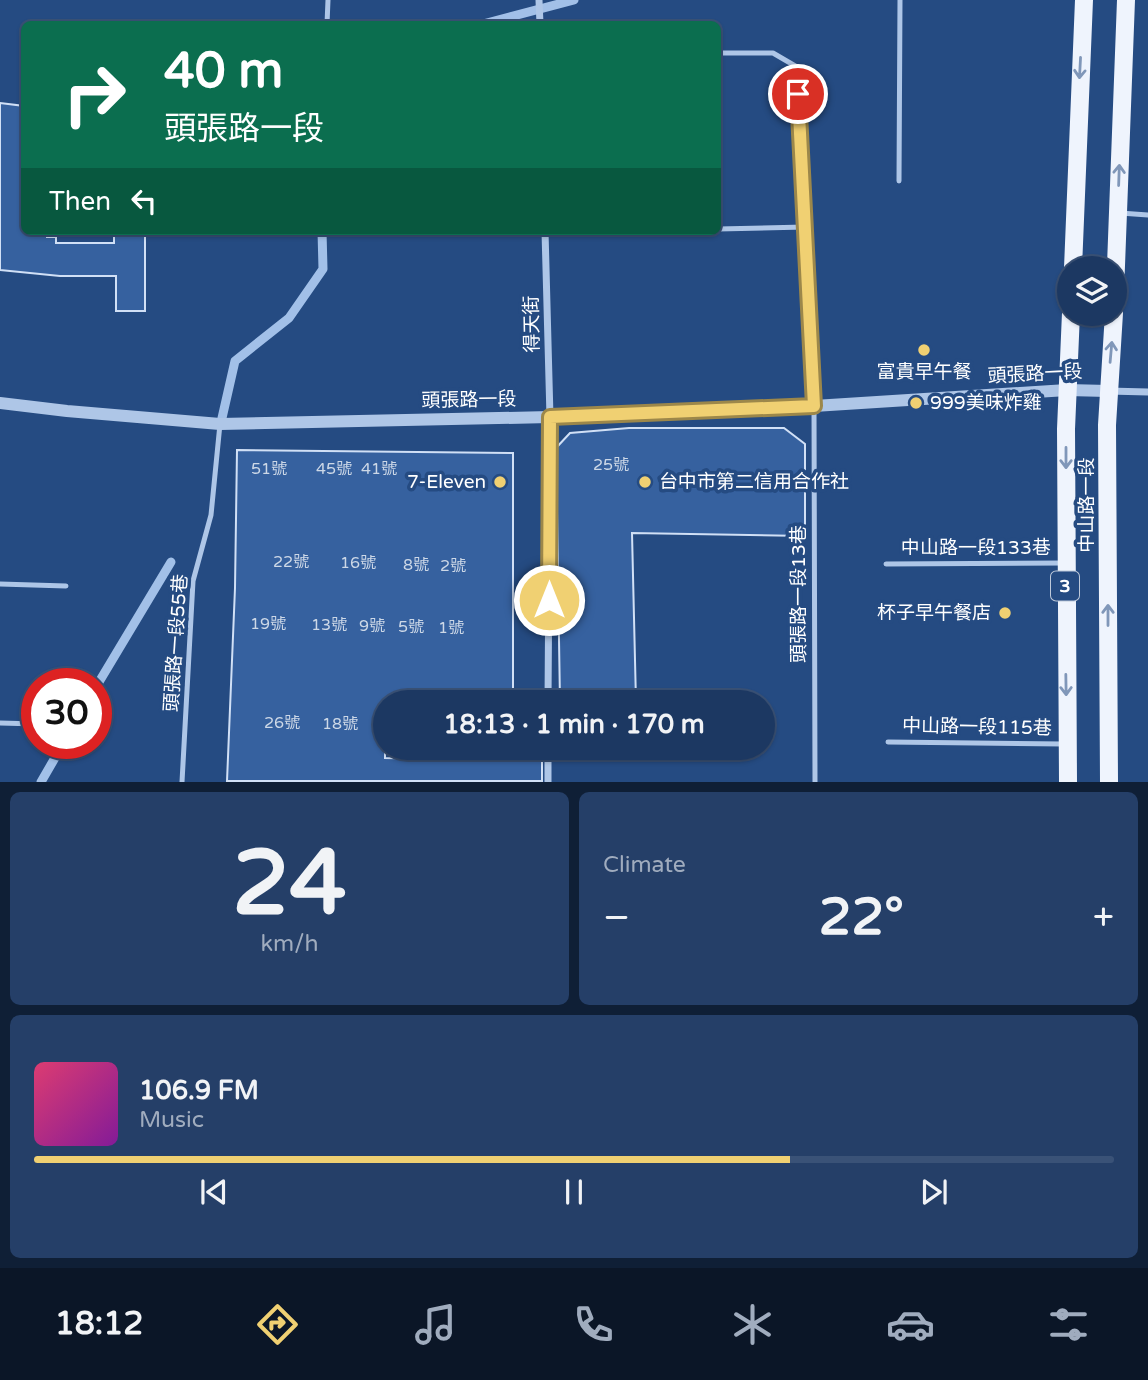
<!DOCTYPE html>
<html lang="en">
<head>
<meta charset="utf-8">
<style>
  body { margin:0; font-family:"Varela Round","Noto Sans TC",sans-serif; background:#253f68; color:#f1f3f6; height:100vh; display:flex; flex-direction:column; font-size:26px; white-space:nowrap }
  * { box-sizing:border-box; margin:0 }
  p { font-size:23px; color:#a0acbe }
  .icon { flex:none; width:38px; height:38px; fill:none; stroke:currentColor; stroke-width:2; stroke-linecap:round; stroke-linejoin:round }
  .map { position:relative; height:782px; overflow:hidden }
  .drawer { display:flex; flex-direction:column; gap:10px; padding:10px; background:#0f1f36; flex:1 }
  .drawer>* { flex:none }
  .banner { position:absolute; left:21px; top:21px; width:700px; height:214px; border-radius:10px; box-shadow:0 2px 5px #0004,0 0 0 2px #3a5277; background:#0b6e4f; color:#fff; overflow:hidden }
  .tools { position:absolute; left:1057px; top:256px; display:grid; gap:14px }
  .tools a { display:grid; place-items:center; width:70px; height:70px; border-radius:50%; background:#1c3862; box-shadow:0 2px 5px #0004,0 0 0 2px #3a5277; font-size:35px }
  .speed { position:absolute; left:21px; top:668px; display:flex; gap:14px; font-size:35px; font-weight:700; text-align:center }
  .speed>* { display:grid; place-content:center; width:91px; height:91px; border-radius:50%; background:#1c3862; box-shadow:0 2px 5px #0004,0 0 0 2px #3a5277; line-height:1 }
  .speed .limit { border:10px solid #d22; background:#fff; color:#111 }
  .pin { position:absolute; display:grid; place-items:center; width:60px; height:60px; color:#fff; margin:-30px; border:4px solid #fff; border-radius:50%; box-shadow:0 2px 7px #0007 }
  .me { position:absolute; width:77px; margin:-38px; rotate:0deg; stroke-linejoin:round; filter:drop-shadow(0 0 5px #0008) }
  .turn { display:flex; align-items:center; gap:24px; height:147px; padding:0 28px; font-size:32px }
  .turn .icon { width:91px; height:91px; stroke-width:2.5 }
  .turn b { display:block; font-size:49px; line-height:60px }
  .then { display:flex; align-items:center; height:66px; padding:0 28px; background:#0003; gap:14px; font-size:26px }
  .big { font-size:52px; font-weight:700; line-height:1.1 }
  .drawer .tile { flex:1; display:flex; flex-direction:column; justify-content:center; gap:10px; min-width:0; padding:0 24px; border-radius:10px; background:#253f68 }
  .drawer .dial { align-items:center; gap:0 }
  .dial b { font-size:91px; line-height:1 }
  .song { display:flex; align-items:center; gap:21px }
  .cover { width:84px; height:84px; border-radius:10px; background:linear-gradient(135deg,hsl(340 70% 55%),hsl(290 70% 35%)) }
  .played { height:7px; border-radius:4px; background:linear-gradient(90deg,#f0d072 70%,#3a5277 70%) }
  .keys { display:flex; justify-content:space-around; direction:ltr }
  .heat { display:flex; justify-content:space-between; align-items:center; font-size:38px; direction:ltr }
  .drawer .tiles { flex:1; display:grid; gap:10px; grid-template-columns:1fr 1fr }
  .tile:last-child { grid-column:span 2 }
  .trip { position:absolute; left:373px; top:690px; width:402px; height:70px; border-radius:35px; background:#1c3862; box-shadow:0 2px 5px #0004,0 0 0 2px #3a5277; font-weight:700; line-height:70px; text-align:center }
  .menu { display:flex; height:112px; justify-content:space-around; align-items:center; background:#0b1627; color:#a0acbe }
  .menu .icon { width:49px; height:49px }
  .menu .current { color:#f0d072 }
  .menu b { font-size:32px; color:#f1f3f6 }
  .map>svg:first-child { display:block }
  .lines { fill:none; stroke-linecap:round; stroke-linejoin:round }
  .stream { stroke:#a2c0e8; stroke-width:9 }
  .building { fill:#36619f; stroke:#d1e0f6; stroke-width:2 }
  .service { stroke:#aec6e7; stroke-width:5 }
  .minor { stroke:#aec6e7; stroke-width:7 }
  .tertiary { stroke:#aec6e7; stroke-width:12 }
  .primary { stroke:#eff4fd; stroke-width:18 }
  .oneway { stroke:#8097b9 }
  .route-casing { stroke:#9c874a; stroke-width:18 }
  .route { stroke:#f0d072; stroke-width:12 }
  .poi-dot { fill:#f0d072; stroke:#254b82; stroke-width:2.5 }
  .labels { text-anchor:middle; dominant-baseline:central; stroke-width:7; stroke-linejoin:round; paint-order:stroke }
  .number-label { font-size:16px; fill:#cdd8e7 }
  .shield { fill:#254b82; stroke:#bec9da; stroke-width:2 }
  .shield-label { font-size:18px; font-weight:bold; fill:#fff }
  .street-label { font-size:19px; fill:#fff; stroke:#254b82 }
  .poi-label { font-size:19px; fill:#fff; stroke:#254b82; text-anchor:start }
</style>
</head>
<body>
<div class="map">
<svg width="1148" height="782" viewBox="0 0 1148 782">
  <rect width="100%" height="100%" fill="#254b82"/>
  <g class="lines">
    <g class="stream">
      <path d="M 483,24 L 574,0"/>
      <path d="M 222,418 L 235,361 L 289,318 L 323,269 L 322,231"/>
      <path d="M 96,687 L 171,562"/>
      <path d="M 41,782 L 63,744"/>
    </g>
  </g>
  <g class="building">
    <path d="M 0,103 L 24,106 L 24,231 L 47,231 L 47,237 L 56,237 L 56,243 L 114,243 L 114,231 L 145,231 L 145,311 L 116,311 L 116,276 L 60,276 L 0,270 Z"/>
    <path d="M 629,428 L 784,428 L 805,444 L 805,536 L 632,533 L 636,702 L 560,702 L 556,448 L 570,433 Z"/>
    <path d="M 237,450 L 513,453 L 513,702 L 385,702 L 385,758 L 542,761 L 542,781 L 227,781 L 235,588 Z"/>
  </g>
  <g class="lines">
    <g class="service">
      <path d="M 322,24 L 327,24 L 328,0"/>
      <path d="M 718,53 L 773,53 L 797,67 L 814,406 L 815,782"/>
      <path d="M 899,181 L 900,0"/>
      <path d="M 1120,213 L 1148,215"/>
      <path d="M 718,229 L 805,227"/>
      <path d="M 886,564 L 1065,563"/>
      <path d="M 0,584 L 66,586"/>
      <path d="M 0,723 L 37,724"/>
      <path d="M 888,742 L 1063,744"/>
      <path d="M 182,782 L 193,581 L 211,515 L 220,424"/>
    </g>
    <g class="minor">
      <path d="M 539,0 L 540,24"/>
      <path d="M 545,231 L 550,417 L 548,702"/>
      <path d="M 1108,391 L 1148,392"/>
      <path d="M 548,782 L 548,747"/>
    </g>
    <path class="tertiary" d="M 0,403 L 67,411 L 220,424 L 550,417 L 814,406 L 1067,390 L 1108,391"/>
    <g class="primary">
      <path d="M 1073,268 L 1084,0"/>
      <path d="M 1115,292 L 1126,0"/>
      <path d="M 1068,782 L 1066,429 L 1071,313"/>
      <path d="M 1109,782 L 1107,425 L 1114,313"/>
    </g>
  </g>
  <defs><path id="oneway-shaft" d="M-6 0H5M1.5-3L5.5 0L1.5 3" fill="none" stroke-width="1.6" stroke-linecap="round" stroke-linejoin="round" transform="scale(1.75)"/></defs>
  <g class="oneway">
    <use href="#oneway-shaft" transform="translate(1080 68) rotate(93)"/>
    <use href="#oneway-shaft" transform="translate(1119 175) rotate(-88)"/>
    <use href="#oneway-shaft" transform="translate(1111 352) rotate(-85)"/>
    <use href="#oneway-shaft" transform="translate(1066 458) rotate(90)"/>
    <use href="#oneway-shaft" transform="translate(1108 615) rotate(-90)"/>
    <use href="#oneway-shaft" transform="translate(1066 685) rotate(89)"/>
  </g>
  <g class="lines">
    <g class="route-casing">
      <path id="route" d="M 549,600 L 550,417 L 814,406 L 798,94"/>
    </g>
    <use href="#route" class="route"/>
  </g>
  <g class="poi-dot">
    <circle cx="924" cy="350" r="7"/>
    <circle cx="916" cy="403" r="7"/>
    <circle cx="500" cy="482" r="7"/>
    <circle cx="645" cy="482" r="7"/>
    <circle cx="1005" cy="613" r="7"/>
  </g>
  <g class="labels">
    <g class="number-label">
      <text x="611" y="465">25號</text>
      <text x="269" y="469">51號</text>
      <text x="334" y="469">45號</text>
      <text x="379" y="469">41號</text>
      <text x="291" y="562">22號</text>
      <text x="358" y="563">16號</text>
      <text x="416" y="565">8號</text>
      <text x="453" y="566">2號</text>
      <text x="268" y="624">19號</text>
      <text x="329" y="625">13號</text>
      <text x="372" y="626">9號</text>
      <text x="411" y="627">5號</text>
      <text x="451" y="628">1號</text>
      <text x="282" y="723">26號</text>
      <text x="340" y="724">18號</text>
    </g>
    <rect class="shield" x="1051" y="571.5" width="28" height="29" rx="5"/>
    <g class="shield-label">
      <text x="1065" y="586">3</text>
    </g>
    <g class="street-label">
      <text transform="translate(532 324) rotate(-91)">得天街</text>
      <text transform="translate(1035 374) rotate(-3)">頭張路一段</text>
      <text transform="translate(469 400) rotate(-1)">頭張路一段</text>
      <text transform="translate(1087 505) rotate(-90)">中山路一段</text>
      <text x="976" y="548">中山路一段133巷</text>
      <text transform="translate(799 594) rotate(-90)">頭張路一段13巷</text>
      <text transform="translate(176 643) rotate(-86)">頭張路一段55巷</text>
      <text transform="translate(977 727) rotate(1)">中山路一段115巷</text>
    </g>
    <g class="poi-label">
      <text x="924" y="372" text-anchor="middle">富貴早午餐</text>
      <text x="930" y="403">999美味炸雞</text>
      <text x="486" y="482" text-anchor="end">7-Eleven</text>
      <text x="659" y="482">台中市第二信用合作社</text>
      <text x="991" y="613" text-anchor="end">杯子早午餐店</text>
    </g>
  </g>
</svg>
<div class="tools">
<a><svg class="icon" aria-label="layers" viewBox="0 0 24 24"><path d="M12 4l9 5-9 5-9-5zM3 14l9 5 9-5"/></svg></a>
</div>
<div class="speed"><div class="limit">30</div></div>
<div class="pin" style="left:798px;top:94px;background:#d93025"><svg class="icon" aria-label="arrive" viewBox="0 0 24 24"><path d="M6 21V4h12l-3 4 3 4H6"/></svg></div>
<svg class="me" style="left:549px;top:600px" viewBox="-20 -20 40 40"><circle r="17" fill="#f0d072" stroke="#fff" stroke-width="3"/><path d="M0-11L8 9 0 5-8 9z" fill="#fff"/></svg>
<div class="trip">18:13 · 1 min · 170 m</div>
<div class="banner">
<div class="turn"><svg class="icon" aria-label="right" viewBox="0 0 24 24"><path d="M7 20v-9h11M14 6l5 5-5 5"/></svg><div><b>40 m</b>頭張路一段</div></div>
<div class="then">Then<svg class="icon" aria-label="left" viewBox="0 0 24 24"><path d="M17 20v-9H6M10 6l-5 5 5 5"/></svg></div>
</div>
</div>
<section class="drawer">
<div class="tiles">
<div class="tile dial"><b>24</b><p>km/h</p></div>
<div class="tile"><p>Climate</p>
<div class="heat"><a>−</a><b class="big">22°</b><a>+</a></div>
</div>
<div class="tile">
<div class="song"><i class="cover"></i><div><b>106.9 FM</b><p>Music</p></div></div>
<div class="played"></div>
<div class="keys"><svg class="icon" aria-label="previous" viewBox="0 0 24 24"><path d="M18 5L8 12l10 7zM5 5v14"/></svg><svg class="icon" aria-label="pause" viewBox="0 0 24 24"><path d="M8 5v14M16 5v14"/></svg><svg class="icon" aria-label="next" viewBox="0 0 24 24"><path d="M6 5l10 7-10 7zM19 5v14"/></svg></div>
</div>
</div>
</section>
<nav class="menu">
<b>18:12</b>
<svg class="icon current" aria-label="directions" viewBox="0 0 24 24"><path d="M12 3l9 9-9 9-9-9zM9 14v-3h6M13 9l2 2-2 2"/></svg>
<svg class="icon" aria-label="music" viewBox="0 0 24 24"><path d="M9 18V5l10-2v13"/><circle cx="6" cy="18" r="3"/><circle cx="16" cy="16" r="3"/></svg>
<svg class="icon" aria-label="phone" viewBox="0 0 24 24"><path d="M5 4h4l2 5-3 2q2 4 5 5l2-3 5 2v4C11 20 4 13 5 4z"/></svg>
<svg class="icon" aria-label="climate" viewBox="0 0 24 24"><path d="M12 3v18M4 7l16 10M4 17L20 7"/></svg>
<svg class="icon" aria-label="car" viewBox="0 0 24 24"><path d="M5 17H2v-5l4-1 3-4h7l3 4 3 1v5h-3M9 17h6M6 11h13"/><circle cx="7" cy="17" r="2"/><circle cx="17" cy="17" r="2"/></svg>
<svg class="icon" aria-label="filters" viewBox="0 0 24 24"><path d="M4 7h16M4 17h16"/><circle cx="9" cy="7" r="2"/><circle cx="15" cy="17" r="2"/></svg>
</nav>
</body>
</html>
